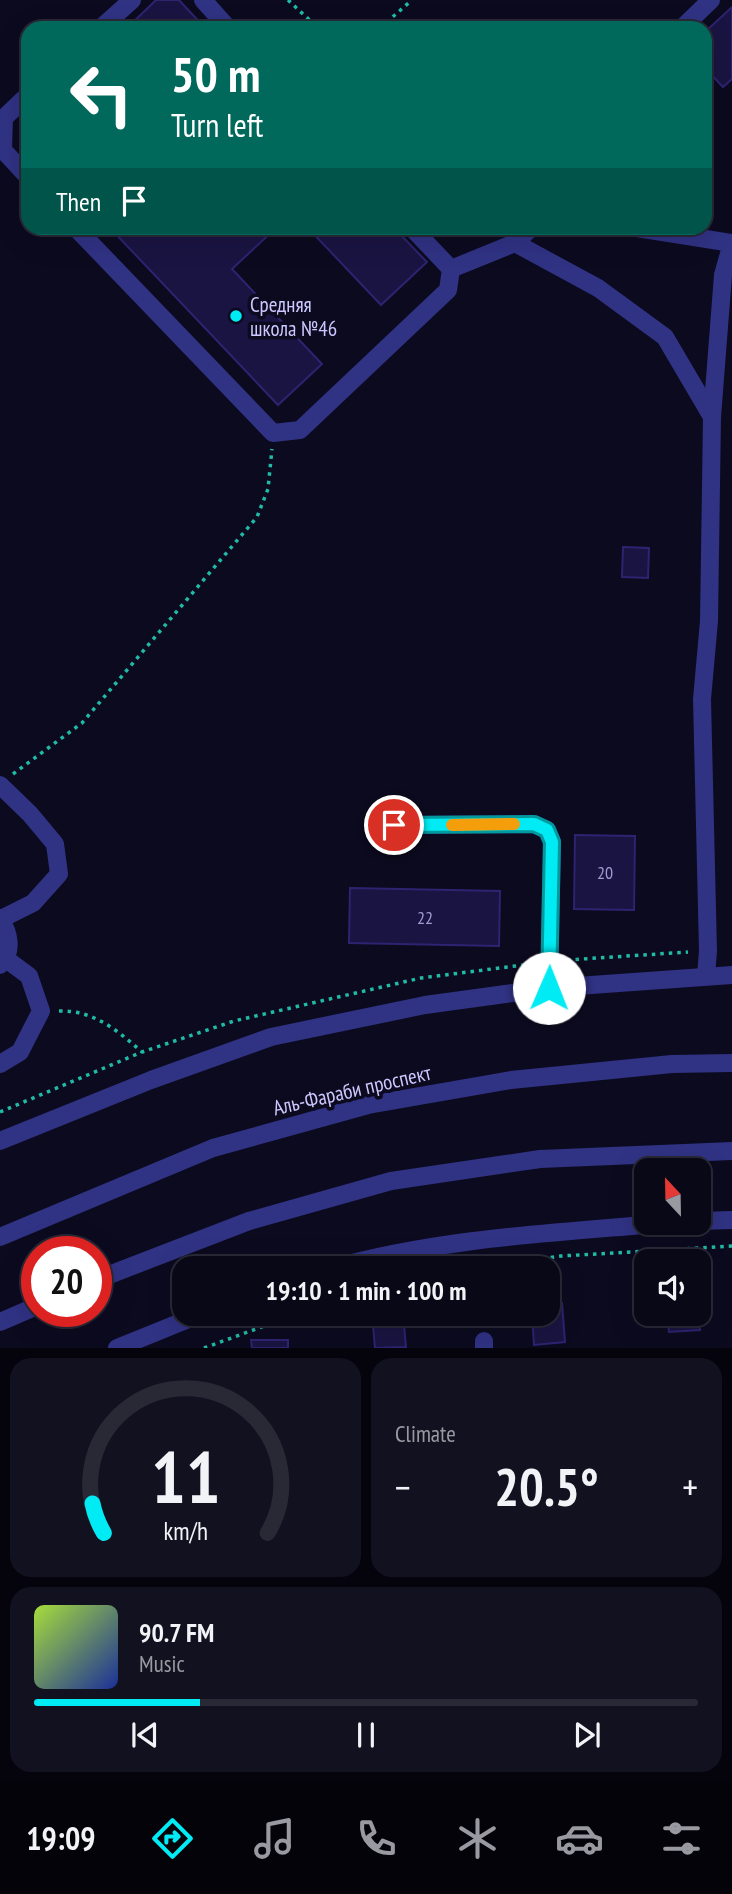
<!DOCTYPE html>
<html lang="en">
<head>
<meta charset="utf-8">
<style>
  body { margin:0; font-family:"PT Sans Narrow",sans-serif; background:#121120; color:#f1f3f6; height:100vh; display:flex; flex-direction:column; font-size:26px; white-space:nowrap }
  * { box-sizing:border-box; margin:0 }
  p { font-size:23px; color:#999aa1 }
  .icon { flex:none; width:38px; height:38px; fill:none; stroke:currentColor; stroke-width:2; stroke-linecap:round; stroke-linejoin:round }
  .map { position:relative; height:1348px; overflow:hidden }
  .drawer { display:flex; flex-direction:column; gap:10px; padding:10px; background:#05040d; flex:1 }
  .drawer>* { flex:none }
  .hud { position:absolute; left:21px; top:21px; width:691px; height:214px; border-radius:21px; box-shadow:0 7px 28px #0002,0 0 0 2px #292936; background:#00695c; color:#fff; overflow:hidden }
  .needle { width:46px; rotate:338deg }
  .tools { position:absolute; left:634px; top:1158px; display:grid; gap:14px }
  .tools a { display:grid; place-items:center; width:77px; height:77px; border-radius:14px; background:#090817; box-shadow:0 7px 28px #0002,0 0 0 2px #292936; font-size:35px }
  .speed { position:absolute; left:21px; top:1236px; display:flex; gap:14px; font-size:35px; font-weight:700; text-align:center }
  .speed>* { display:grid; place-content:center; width:91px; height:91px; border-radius:50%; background:#090817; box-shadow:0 7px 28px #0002,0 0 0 2px #292936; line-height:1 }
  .speed .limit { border:10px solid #d22; background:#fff; color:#111 }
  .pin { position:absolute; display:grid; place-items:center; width:60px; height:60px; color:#fff; margin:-30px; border:4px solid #fff; border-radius:50%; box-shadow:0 2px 7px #0007 }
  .me { position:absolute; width:77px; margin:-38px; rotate:1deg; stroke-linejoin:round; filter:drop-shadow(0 0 5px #0008) }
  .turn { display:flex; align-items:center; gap:24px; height:147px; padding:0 35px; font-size:32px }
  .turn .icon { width:91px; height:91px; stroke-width:2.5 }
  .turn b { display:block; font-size:49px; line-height:60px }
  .then { display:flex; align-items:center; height:66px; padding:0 35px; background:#0003; gap:14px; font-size:26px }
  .big { font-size:52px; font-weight:800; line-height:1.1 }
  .drawer .widget { flex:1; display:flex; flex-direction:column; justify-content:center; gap:10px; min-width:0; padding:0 24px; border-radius:21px; background:#121120 }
  .drawer .dial { align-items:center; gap:0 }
  .dial svg { height:182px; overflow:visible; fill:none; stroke:#292936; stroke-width:7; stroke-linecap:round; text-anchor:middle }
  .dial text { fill:#f1f3f6; stroke:none }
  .song { display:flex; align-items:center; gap:21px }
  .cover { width:84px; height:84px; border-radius:10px; background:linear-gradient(135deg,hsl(80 70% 55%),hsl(230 70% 35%)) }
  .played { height:7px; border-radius:4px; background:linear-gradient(90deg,#00ebf3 25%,#292936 25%) }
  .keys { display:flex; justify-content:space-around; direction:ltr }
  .heat { display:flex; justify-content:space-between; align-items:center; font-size:38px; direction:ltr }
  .drawer .tiles { flex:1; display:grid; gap:10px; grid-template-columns:1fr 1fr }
  .widget:last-child { grid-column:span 2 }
  .trip { position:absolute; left:172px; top:1256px; width:388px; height:70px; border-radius:21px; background:#090817; box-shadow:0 7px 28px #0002,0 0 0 2px #292936; font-weight:800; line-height:70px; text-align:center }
  .tab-bar { display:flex; height:112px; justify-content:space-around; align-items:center; background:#040309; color:#999aa1 }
  .tab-bar .icon { width:49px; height:49px }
  .tab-bar .active { color:#00ebf3 }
  .tab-bar b { font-size:32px; color:#f1f3f6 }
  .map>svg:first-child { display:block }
  .building { fill:#1a1442; stroke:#2e2371; stroke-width:2 }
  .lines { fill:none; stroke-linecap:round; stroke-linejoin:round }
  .path { stroke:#20bba7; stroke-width:3.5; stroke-dasharray:3.5 5; stroke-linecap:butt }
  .minor { stroke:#303284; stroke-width:18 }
  .route-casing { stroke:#00999e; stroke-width:18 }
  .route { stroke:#00ebf3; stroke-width:12 }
  .slow { stroke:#f59e0b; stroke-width:12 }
  .poi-dot { fill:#00ebf3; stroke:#0c0a1f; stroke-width:2.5 }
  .labels { text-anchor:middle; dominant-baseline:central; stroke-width:7; stroke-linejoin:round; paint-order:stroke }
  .number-label { font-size:18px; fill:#9f9bd0 }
  .poi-label { font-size:21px; fill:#cbc8ff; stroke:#0c0a1f; text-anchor:start }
  .street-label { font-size:21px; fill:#cbc8ff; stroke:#0c0a1f }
</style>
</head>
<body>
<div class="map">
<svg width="732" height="1348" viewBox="0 0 732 1348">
  <rect width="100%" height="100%" fill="#0c0a1f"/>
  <g class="building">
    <path d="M 156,0 L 179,0 L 205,28 L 127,28 Z"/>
    <path d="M 732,7 L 732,79 L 723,87 L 705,68 L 705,32 Z"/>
    <path d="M 110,228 L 276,228 L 232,269 L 322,364 L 278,405 Z"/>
    <path d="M 308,228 L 394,228 L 427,262 L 381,305 Z"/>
    <path d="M 623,547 L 649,548 L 648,578 L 622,577 Z"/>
    <path d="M 575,835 L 635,836 L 634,910 L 574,909 Z"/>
    <path d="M 350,888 L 500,891 L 499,946 L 349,943 Z"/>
    <path d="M 562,1303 L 565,1342 L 534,1345 L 532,1314 L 548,1314 L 548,1304 Z"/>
    <path d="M 698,1312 L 700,1330 L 669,1332 L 667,1314 L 698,1314 Z"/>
    <path d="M 372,1314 L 403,1314 L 406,1347 L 375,1348 Z"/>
    <path d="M 251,1340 L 288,1340 L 288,1348 L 252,1348 Z"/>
  </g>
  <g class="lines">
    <g class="path">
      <path d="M 288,0 L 318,28"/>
      <path d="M 380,28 L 412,0"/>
      <path d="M 13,774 L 82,723 L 257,517 L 268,489 L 272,449"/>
      <path d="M 567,960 L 688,952"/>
      <path d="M 59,1011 C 94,1010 118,1031 142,1052"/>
      <path d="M 0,1112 L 142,1052 L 234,1021 L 421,978 L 531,964"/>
      <path d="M 475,1269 L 561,1256 L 732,1246"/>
      <path d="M 204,1348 L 297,1314"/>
    </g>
    <g class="minor">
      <path d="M 203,0 L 228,28"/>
      <path d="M 101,28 L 132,0"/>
      <path d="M 682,28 L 711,0"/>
      <path d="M 28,95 L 4,118 L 3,150 L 28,177"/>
      <path d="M 76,228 L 273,433 L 300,430 L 448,290 L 451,269 L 412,228"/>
      <path d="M 637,228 L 732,243"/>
      <path d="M 515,243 L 598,288 L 665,337 L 712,417"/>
      <path d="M 451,269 L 515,243 L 531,228"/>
      <path d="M 0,785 L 30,814 L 55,844 L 59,874 L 33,903 L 1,919"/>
      <path d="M 394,825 L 534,824 L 547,830 L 552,842 L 549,988"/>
      <path d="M 0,918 C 9,933 14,951 0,965"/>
      <path d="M 706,976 L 708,951 L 702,699 L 709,621 L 712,417 L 723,275 L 732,243"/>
      <path d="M 0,1064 L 20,1052 L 41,1011 L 29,976 L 6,959"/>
      <path d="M 0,1141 L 151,1080 L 271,1037 L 425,1005 L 549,988 L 732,975"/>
      <path d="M 698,1221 L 732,1220"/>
      <path d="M 0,1237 L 213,1148 L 368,1105 L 511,1080 L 672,1064 L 732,1063"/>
      <path d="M 330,1269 C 439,1238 554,1233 667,1223"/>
      <path d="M 96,1280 L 249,1221 L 391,1181 L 540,1159 L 732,1151"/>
      <path d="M 0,1322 L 37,1306"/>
      <path d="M 117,1348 L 201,1314"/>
      <path d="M 484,1348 L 484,1341"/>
    </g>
  </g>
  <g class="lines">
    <g class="route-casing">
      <path id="route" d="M 394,825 L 534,824 L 547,830 L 552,842 L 549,988"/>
    </g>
    <use href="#route" class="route"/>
    <path class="slow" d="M 452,825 L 514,824"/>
  </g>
  <circle class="poi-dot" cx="236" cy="316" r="7"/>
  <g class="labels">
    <g class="number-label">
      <text x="605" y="872">20</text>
      <text x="425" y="917">22</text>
    </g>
    <g class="poi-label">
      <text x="250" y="304">Средняя<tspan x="250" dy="24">школа №46</tspan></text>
    </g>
    <g class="street-label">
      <text transform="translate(352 1090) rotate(-13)">Аль-Фараби проспект</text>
    </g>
  </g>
</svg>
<div class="tools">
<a><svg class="needle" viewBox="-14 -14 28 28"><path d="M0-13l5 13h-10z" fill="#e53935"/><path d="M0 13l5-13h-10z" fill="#999aa1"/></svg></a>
<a><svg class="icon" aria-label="sound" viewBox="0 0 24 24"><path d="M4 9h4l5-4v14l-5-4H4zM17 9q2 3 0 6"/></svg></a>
</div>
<div class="speed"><div class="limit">20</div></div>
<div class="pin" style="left:394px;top:825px;background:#d93025"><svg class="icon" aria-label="arrive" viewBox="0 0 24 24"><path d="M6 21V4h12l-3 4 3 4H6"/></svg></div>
<svg class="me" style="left:549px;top:988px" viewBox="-20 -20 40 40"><circle r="19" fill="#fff"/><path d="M0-13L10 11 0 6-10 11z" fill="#00ebf3"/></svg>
<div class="trip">19:10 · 1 min · 100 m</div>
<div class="hud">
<div class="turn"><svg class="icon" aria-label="left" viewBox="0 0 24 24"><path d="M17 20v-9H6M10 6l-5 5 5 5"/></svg><div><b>50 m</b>Turn left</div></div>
<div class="then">Then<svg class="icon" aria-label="arrive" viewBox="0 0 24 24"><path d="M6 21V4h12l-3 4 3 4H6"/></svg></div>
</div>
</div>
<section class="drawer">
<div class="tiles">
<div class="widget dial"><svg viewBox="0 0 100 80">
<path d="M14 69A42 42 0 1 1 86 69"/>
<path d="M14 69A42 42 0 0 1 9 56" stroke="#00ebf3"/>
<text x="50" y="56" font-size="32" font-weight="700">11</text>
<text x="50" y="72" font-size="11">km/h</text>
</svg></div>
<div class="widget"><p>Climate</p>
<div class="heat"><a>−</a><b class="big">20.5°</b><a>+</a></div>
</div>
<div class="widget">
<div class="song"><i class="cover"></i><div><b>90.7 FM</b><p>Music</p></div></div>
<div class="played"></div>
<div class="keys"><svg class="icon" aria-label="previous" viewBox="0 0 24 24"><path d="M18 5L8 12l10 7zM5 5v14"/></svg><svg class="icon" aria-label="pause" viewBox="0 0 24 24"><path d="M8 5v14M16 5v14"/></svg><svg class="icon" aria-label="next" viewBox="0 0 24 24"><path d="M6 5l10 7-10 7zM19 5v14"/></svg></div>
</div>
</div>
</section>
<nav class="tab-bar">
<b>19:09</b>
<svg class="icon active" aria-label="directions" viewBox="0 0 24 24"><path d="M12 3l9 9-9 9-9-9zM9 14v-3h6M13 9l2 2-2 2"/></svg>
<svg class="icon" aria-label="music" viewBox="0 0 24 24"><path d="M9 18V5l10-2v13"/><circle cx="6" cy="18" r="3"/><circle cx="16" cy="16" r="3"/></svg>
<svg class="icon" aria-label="phone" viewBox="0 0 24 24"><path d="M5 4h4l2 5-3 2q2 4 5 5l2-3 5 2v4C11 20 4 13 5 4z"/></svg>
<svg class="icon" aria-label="climate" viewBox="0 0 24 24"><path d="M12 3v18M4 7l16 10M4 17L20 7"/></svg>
<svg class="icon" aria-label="car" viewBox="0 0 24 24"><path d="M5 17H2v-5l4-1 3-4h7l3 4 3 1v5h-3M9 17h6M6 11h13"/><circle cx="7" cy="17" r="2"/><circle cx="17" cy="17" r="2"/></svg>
<svg class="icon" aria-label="filters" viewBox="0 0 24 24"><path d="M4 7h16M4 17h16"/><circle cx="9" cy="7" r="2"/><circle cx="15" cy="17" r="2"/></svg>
</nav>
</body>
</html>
